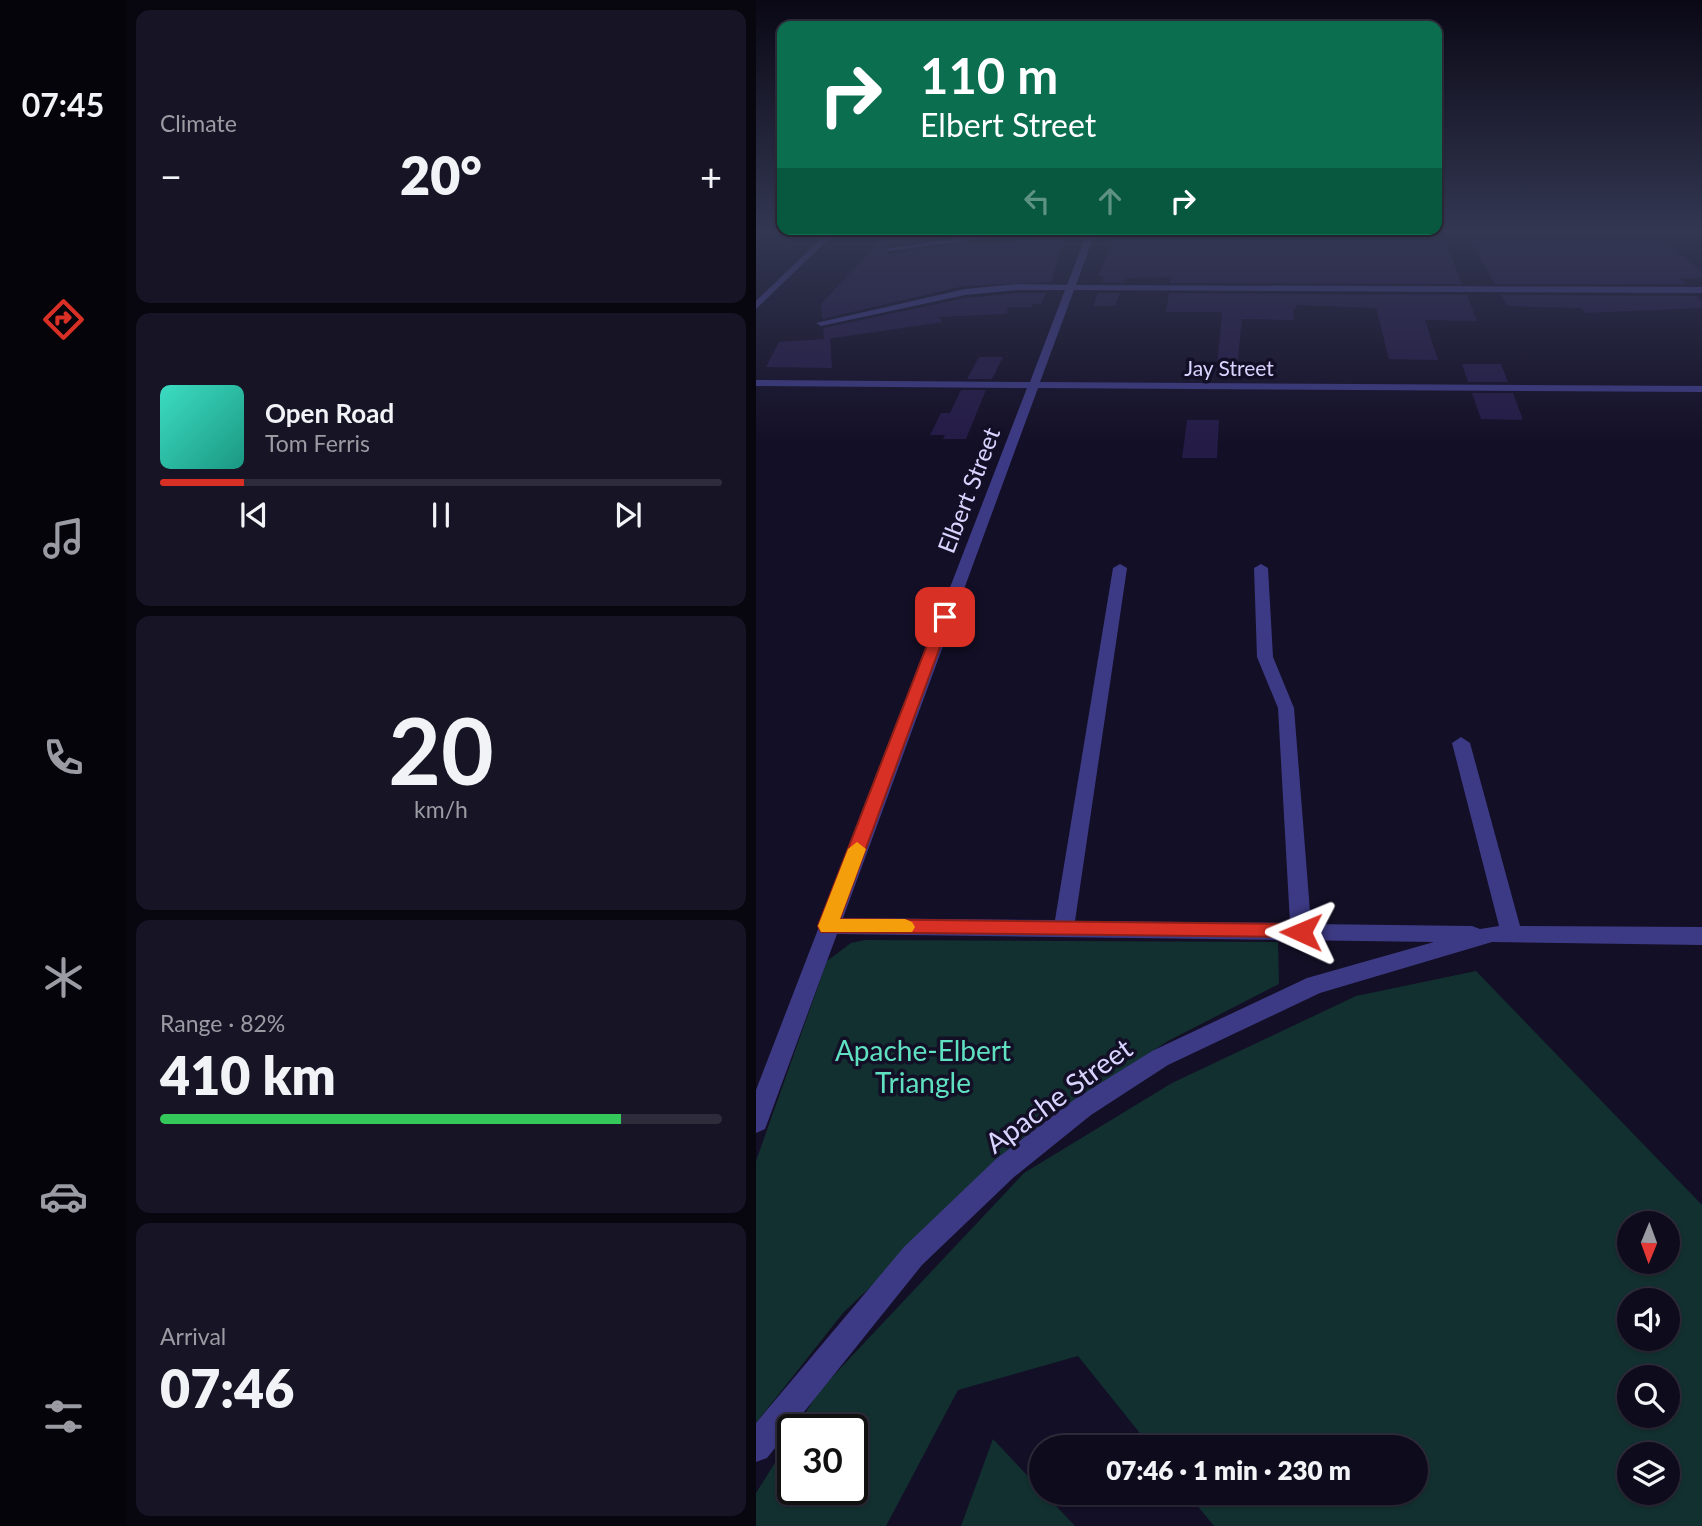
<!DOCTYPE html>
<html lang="en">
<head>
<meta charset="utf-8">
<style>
  body { margin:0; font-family:Lato,sans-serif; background:#171425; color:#f1f3f6; height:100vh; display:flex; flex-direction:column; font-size:26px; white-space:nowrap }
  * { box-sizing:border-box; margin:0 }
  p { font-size:23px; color:#9b9ba3 }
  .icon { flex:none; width:38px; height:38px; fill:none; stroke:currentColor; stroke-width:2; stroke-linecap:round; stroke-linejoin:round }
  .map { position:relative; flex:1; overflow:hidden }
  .panel { display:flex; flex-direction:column; gap:10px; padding:10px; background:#08060f; width:630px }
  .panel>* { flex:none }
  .top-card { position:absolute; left:21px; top:21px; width:665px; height:214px; border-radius:14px; box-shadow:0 2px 5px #0004,0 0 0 2px #2e2b3b; background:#0b6e4f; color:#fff; overflow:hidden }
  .needle { width:46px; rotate:181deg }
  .buttons { position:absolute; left:861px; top:1211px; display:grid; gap:14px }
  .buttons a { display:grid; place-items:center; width:63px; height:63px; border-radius:50%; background:#0e0b1c; box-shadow:0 2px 5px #0004,0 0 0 2px #2e2b3b; font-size:35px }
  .speed { position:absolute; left:21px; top:1414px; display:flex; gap:14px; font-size:35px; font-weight:700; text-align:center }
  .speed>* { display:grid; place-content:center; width:91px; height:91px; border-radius:50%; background:#0e0b1c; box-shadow:0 2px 5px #0004,0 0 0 2px #2e2b3b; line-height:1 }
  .speed .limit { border:4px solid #111; border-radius:10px; background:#fff; color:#111 }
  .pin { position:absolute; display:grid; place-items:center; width:60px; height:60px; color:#fff; margin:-30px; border-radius:14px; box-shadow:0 4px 10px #0006 }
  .me { position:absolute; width:77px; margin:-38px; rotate:271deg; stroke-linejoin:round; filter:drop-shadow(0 0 5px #0008) }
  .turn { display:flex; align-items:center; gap:24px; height:147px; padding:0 28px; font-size:32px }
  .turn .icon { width:91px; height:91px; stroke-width:2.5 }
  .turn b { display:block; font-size:49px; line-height:60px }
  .lanes { display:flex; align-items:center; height:66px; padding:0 28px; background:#0003; justify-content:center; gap:35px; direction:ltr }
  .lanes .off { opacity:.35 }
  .big { font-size:52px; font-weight:800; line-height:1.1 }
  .panel .tile { flex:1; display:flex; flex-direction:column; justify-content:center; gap:10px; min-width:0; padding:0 24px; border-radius:14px; background:#171425 }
  .panel .dial { align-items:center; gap:0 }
  .dial b { font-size:91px; line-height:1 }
  .song { display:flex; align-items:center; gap:21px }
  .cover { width:84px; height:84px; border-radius:10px; background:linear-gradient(135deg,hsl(170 70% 55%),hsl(170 70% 35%)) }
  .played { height:7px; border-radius:4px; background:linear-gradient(90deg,#d93025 15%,#2e2b3b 15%) }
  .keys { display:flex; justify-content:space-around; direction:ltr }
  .heat { display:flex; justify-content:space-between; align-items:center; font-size:38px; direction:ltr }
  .charge { height:10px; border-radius:5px; background:linear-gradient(90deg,#34c759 82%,#2e2b3b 0) }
  .trip { position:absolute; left:273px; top:1435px; width:399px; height:70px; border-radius:35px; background:#0e0b1c; box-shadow:0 2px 5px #0004,0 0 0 2px #2e2b3b; font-weight:800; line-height:70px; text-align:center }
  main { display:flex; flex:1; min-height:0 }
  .dock { display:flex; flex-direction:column; width:126px; justify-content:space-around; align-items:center; background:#06040b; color:#9b9ba3 }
  .dock .icon { width:49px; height:49px }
  .dock .on { color:#d93025 }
  .dock b { font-size:32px; color:#f1f3f6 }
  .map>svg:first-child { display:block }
  .green { fill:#12302f; fill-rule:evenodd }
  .building { fill:#241b47 }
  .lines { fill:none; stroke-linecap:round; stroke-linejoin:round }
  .minor { fill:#3d3a85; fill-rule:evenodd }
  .route { fill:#d93025; stroke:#8d1f18; stroke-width:2 }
  .slow { fill:#f59e0b }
  .labels { text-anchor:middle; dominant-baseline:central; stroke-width:7; stroke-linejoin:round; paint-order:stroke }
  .far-street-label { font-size:21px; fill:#d9d4ff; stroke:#130f26 }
  .street-label { font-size:24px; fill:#d9d4ff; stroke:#130f26 }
  .near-park-label { font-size:28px; fill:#5fe0c0; stroke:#130f26 }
  .near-street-label { font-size:28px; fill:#d9d4ff; stroke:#130f26 }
</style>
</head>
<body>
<main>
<nav class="dock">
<b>07:45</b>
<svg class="icon on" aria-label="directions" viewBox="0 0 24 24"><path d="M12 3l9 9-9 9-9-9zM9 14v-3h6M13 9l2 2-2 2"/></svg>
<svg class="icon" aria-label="music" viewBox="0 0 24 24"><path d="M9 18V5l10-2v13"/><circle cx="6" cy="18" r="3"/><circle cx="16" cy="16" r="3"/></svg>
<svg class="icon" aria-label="phone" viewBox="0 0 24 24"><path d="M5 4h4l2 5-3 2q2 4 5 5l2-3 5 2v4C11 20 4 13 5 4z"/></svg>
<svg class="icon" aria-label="climate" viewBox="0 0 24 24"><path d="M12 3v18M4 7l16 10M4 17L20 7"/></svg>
<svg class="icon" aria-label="car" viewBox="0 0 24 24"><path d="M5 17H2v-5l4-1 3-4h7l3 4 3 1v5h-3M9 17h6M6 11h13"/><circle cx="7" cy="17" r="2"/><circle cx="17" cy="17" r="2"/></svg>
<svg class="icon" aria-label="filters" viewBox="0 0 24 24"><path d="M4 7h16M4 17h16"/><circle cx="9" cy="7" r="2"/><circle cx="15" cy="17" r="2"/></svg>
</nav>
<section class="panel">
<div class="tile"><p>Climate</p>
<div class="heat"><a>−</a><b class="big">20°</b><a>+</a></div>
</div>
<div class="tile">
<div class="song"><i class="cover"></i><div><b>Open Road</b><p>Tom Ferris</p></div></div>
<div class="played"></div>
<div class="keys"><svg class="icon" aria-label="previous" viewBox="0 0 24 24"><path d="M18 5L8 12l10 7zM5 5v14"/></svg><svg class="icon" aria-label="pause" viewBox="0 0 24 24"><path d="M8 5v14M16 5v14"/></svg><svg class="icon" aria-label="next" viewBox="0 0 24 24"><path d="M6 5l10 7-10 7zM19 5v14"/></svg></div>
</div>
<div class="tile dial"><b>20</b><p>km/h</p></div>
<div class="tile"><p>Range · 82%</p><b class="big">410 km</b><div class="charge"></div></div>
<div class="tile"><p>Arrival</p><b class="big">07:46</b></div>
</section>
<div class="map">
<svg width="946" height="1526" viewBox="0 0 946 1526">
  <rect width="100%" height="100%" fill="#130f26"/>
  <g class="green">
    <path d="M 109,940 L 522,942 L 523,984 L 412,1041 L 294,1116 L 87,1313 L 0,1423 L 0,1161 L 71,961 L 95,943 Z"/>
    <path d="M 720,971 L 946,1205 L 946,1526 L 458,1526 L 431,1493 L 660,1493 L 660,1447 L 395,1447 L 322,1356 L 202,1390 L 130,1526 L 0,1526 L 0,1493 L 37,1434 L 37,1489 L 96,1489 L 96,1430 L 39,1430 L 63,1391 L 268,1173 L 416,1083 L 600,996 ZM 873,1223 L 912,1223 L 912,1262 L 873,1262 ZM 873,1300 L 912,1300 L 912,1339 L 873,1339 ZM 873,1377 L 912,1377 L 912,1416 L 873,1416 ZM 873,1454 L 912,1454 L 912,1493 L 873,1493 Z"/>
    <path d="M 237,1439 L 319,1526 L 205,1526 Z"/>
  </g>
  <g class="building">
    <path d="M 204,230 L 204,235 L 129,246 L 126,250 L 133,254 L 204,244 L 259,243 L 260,240 L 276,240 L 276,236 L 310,235 L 295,282 L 208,286 L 66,319 L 65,304 L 133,231 Z"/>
    <path d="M 358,239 L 689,240 L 706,284 L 414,283 L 415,277 L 370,278 L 368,283 L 346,282 L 348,276 L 342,276 Z"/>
    <path d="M 714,240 L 910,241 L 946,273 L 946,278 L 924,278 L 930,284 L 739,284 Z"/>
    <path d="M 261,293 L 290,293 L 285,304 L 277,304 L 276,307 L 252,307 L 251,314 L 183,317 L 187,322 L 71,339 L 74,339 L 76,368 L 10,367 L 23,342 L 68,339 L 67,328 L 209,298 Z"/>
    <path d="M 342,293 L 364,293 L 359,306 L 337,306 Z"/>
    <path d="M 413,293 L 711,295 L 721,321 L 669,320 L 682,360 L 633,359 L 620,308 L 540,305 L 541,309 L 537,309 L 538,320 L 486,319 L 481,367 L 461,367 L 466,312 L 410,312 Z"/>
    <path d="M 745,295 L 941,296 L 946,301 L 946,308 L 829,313 L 825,308 L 752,306 Z"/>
    <path d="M 223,357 L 247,357 L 236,379 L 211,379 Z"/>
    <path d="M 706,364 L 745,364 L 752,382 L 712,382 Z"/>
    <path d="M 205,390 L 230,390 L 210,439 L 187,439 L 189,435 L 174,435 L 185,413 L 194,413 Z"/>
    <path d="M 716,393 L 757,393 L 767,420 L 725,419 Z"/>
    <path d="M 431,420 L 463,420 L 461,458 L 426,458 Z"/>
  </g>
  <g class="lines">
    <g class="minor">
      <path d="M 74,230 L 82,230 L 0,309 L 0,301 Z"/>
      <path d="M 258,230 L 291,230 L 133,251 L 129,249 Z"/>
      <path d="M 332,230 L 340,230 L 320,285 L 946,287 L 946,293 L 318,290 L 284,382 L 946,386 L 946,392 L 282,388 L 87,918 L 299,920 L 357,568 L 364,564 L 371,568 L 319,921 L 534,923 L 522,708 L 501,657 L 498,568 L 505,564 L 512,568 L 517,657 L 538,708 L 555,924 L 716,926 L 724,929 L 743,926 L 696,743 L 705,737 L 714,743 L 764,926 L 946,927 L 946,945 L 736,942 L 564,993 L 412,1065 L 335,1115 L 258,1177 L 166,1265 L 11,1458 L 0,1462 L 0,1423 L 148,1247 L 240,1159 L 319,1099 L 396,1051 L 551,978 L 678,942 L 81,934 L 12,1121 L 9,1129 L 0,1133 L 0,1090 L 271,388 L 0,386 L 0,380 L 274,382 L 309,290 L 261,290 L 209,295 L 65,326 L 60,323 L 209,289 L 261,284 L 311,285 Z"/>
      <path d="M 546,230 L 946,230 L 946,234 L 549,232 Z"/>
    </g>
  </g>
  <linearGradient id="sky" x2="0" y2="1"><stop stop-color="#0a0815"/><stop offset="0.52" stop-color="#333752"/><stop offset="1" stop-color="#333752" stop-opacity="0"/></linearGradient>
  <rect width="946" height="444" fill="url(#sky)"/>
  <path class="route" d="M 189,613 L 195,617 L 84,919 L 545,924 L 551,926 L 554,932 L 551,937 L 65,932 L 62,926 L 182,617 Z"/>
  <path class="slow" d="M 101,842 L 110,849 L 84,919 L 149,919 L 156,922 L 159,927 L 156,932 L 65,932 L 62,926 L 92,849 Z"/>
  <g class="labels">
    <g class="far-street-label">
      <text x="473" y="367">Jay Street</text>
    </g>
    <g class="street-label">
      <text transform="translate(212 490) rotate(-69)">Elbert Street</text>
    </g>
    <g class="near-park-label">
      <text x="167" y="1050">Apache-Elbert<tspan x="167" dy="32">Triangle</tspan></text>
    </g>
    <g class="near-street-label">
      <text transform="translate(302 1095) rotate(-36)">Apache Street</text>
    </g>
  </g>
</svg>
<div class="buttons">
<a><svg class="needle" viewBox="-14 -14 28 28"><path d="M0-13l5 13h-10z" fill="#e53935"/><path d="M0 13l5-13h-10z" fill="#9b9ba3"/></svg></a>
<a><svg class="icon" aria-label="sound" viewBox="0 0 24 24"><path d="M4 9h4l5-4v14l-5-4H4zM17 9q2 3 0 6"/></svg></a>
<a><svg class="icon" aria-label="search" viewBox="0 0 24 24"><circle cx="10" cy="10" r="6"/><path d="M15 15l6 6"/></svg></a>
<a><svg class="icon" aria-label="layers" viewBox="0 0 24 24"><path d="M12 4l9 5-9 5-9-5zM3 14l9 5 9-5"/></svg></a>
</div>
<div class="speed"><div class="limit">30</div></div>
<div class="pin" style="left:189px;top:617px;background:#d93025"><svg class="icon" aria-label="arrive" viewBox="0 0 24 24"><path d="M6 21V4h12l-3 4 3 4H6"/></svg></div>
<svg class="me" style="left:545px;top:932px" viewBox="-20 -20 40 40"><path d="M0-17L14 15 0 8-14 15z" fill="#d93025" stroke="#fff" stroke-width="4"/></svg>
<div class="trip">07:46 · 1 min · 230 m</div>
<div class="top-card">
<div class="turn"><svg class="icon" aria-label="right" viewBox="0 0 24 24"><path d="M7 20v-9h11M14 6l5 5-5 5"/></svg><div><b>110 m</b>Elbert Street</div></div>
<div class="lanes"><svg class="icon off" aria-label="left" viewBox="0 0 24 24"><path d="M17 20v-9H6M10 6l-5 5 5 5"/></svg><svg class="icon off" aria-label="ahead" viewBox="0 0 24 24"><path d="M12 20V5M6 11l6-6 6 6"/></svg><svg class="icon" aria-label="right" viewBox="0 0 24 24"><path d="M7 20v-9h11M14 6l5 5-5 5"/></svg></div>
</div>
</div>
</main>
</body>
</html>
